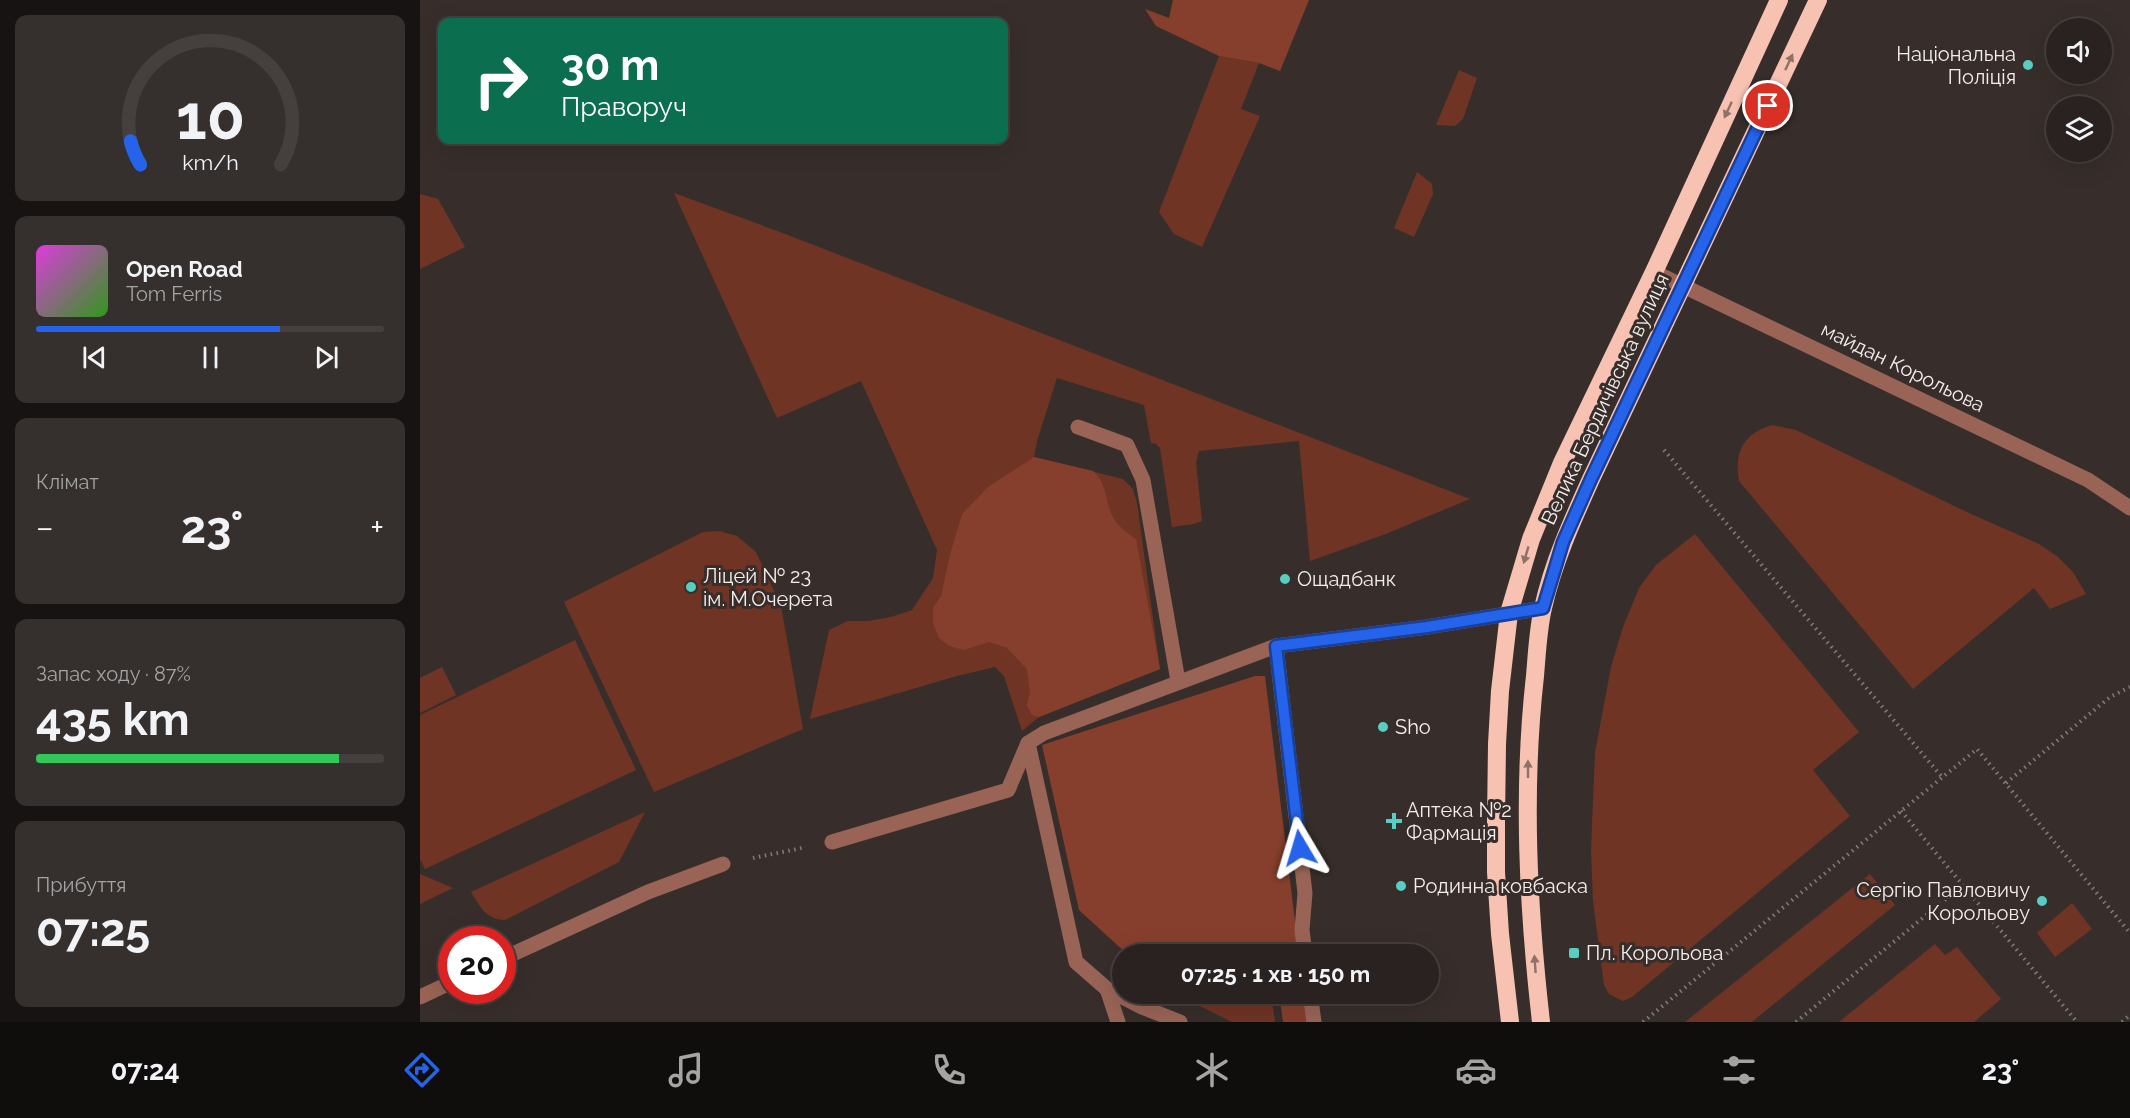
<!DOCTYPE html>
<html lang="uk">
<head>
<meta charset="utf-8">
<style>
  body { margin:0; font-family:Raleway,sans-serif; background:#352f2d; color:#f1f3f6; height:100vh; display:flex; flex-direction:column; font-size:22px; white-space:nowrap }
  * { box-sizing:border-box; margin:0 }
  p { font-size:20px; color:#a5a4a5 }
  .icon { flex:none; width:33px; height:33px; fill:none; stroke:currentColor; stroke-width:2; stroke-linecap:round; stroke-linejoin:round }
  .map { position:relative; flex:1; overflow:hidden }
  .side { display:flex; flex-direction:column; gap:15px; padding:15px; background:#171312; width:420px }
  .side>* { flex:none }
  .hud { position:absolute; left:18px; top:18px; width:570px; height:126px; border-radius:12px; box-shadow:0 6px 24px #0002,0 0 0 2px #453f3e; background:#0b6e4f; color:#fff; overflow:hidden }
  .controls { position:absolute; left:1626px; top:18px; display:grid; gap:12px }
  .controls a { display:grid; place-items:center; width:66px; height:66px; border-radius:50%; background:#292220; box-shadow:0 6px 24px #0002,0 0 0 2px #453f3e; font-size:30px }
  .speed { position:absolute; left:18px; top:926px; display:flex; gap:12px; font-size:30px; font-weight:700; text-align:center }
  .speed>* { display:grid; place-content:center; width:78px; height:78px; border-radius:50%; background:#292220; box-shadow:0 6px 24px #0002,0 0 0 2px #453f3e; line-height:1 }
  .speed .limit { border:9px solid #d22; background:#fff; color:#111 }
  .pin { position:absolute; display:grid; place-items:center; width:51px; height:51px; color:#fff; margin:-26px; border:3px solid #fff; border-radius:50%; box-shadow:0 2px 6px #0007 }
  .me { position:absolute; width:66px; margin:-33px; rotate:353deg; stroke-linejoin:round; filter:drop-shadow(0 0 4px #0008) }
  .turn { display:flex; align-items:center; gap:21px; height:126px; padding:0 24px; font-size:27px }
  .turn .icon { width:78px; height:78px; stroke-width:2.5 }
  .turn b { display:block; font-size:42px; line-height:51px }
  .big { font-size:45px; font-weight:700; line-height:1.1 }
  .side .tile { flex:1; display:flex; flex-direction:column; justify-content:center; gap:9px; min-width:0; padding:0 21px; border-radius:12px; background:#352f2d }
  .side .dial { align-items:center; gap:0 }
  .dial svg { height:156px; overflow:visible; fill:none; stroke:#453f3e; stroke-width:7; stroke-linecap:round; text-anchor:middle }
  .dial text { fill:#f1f3f6; stroke:none }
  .song { display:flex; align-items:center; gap:18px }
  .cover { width:72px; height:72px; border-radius:9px; background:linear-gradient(135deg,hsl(300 70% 55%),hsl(110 70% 35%)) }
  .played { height:6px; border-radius:3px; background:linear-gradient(90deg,#2563eb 70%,#453f3e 70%) }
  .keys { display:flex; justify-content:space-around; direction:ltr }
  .heat { display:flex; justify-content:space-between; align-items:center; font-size:33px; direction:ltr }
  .charge { height:9px; border-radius:4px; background:linear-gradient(90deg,#34c759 87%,#453f3e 0) }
  .trip { position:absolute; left:692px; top:944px; width:327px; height:60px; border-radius:30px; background:#292220; box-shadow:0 6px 24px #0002,0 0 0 2px #453f3e; font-weight:700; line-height:60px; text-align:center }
  .tabs { display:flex; height:96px; justify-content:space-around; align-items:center; background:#100e0d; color:#a5a4a5 }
  .tabs .icon { width:42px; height:42px }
  .tabs .current { color:#2563eb }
  .tabs b { font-size:27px; color:#f1f3f6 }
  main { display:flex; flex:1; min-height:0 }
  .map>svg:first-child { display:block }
  .green { fill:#703425 }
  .forest { fill:#863f2c }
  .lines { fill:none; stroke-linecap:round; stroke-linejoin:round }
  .path { stroke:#847c79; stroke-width:4; stroke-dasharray:1.5 4.5; stroke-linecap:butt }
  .lane { stroke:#996455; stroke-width:15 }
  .street { stroke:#996455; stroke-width:15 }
  .highway { stroke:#f8c2b3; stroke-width:18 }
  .oneway { fill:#8e7168 }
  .route-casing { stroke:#184099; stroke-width:15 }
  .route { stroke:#2563eb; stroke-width:10 }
  .poi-dot { fill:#57cec1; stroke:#372e2b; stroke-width:2 }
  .labels { text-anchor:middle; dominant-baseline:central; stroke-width:6; stroke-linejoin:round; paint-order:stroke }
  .poi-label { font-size:20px; fill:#f4eeec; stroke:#372e2b; text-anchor:start }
  .street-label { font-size:20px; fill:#f4eeec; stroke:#372e2b }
</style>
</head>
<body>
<main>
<section class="side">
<div class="tile dial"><svg viewBox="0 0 100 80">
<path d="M14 69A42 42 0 1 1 86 69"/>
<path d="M14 69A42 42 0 0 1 9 57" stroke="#2563eb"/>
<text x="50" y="56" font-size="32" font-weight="700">10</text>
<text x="50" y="72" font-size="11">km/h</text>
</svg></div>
<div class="tile">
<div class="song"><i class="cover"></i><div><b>Open Road</b><p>Tom Ferris</p></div></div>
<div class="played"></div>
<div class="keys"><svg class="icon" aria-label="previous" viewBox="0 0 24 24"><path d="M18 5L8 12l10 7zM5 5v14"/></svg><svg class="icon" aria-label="pause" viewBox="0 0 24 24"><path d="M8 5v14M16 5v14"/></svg><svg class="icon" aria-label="next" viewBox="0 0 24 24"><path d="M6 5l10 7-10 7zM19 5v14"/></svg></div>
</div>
<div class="tile"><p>Клімат</p>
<div class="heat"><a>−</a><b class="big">23°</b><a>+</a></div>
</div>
<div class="tile"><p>Запас ходу · 87%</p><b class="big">435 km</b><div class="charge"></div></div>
<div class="tile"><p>Прибуття</p><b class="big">07:25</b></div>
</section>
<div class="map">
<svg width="1710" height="1022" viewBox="0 0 1710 1022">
  <rect width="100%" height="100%" fill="#372e2b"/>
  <g class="green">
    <path d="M 799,56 L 839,63 L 821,109 L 840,116 L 782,247 L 754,234 L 739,212 Z"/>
    <path d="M 1039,70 L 1057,78 L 1043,119 L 1035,126 L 1016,125 Z"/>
    <path d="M 997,172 L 1012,184 L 1013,194 L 994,237 L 974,228 Z"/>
    <path d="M 254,193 L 360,232 L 1050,499 L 963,535 L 890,561 L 879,441 L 779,451 L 776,462 L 782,521 L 774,524 L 752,527 L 740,448 L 736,444 L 731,443 L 724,405 L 637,378 L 617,441 L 614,457 L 703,479 L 713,489 L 717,503 L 740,669 L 619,717 L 602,731 L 584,676 L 575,667 L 537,676 L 390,719 L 409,630 L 428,621 L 448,621 L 471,617 L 492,610 L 513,578 L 517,550 L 441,381 L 357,418 Z"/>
    <path d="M 0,194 L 18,199 L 45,247 L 0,269 Z"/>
    <path d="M 1352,425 L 1376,430 L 1551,514 L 1619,544 L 1638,557 L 1653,572 L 1666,594 L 1630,609 L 1614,588 L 1493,689 L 1319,481 C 1314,452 1323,434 1352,425 Z"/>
    <path d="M 299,531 L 317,536 L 336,552 L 361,606 L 383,729 L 234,792 L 144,602 L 283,532 Z"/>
    <path d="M 1275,534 L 1439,732 L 1393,770 L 1430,816 L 1212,997 L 1203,1001 L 1189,994 L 1184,985 L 1173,901 L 1171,850 L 1175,752 L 1191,667 L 1203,627 L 1219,588 L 1236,565 Z"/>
    <path d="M 155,640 L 216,770 L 5,869 L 0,859 L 0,715 Z"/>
    <path d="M 22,667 L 36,695 L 0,713 L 0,678 Z"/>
    <path d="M 225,812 L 199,862 L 85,920 C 66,919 61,908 51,892 Z"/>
    <path d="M 0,874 L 33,888 L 0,904 Z"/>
    <path d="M 1450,874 L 1475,905 L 1332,1022 L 1265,1022 Z"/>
    <path d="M 1652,903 L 1672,929 L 1635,957 L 1617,933 Z"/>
    <path d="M 1515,944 L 1525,955 L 1537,947 L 1581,999 L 1554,1022 L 1419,1022 Z"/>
    <path d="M 754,993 L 851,993 L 855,1022 L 812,1022 Z"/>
  </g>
  <g class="forest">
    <path d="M 753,0 L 889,0 L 860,71 L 839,63 L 799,56 L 736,26 L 725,9 L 749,18 Z"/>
    <path d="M 614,457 L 673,471 C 687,483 685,500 692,515 C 697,526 707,533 716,539 L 740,669 L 619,717 L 612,715 L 607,705 L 610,693 L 607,669 L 587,648 L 569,642 L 544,650 L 529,646 L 519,638 L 513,623 L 513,608 L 521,596 L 530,555 L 542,514 L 568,487 Z"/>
    <path d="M 835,676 L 845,676 L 879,954 L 707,954 L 659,910 L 622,745 Z"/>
    <path d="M 859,993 L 885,993 L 889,1022 L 863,1022 Z"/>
  </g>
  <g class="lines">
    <g class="path">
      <path d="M 1244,450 L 1522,777"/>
      <path d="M 1586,783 L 1690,697 L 1710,687"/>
      <path d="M 1481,811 L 1657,1022"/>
      <path d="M 333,858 L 382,848"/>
      <path d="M 1223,1022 L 1557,749 L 1710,933"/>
      <path d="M 1376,1022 L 1543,885"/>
      <path d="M 1702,1022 L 1710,1015"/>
    </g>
    <g class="lane">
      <path d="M 658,427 L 707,445 L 723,480 L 758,681"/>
      <path d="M 856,646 L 885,893 L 882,930 L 885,954"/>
      <path d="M 608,743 L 656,962 L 687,989 L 722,1007 L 760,1022"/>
      <path d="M 412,842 L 588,790 L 608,743 L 624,733 L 856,646 L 1007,627 L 1123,608"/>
      <path d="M 82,959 L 228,892 L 303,864"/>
      <path d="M 687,989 L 698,1022"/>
      <path d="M 890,993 L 894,1022"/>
      <path d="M 0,997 L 32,982"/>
    </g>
    <path class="street" d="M 1234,272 L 1668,480 L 1710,508"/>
    <g class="highway">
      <path d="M 1090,1022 L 1080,934 L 1076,872 L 1076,821 L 1077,744 L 1080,691 L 1089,613 L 1111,539 L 1142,463 L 1234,272 L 1359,0"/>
      <path d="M 1121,1022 C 1108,907 1102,791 1115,676 C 1117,653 1118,629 1123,608 C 1133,563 1152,521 1171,479 L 1398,0"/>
    </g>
  </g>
  <defs><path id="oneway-solid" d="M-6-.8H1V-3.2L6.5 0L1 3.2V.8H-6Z" transform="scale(1.5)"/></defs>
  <g class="oneway">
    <use href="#oneway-solid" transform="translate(1369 62) rotate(-65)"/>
    <use href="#oneway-solid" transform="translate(1308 110) rotate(115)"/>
    <use href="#oneway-solid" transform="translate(1106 555) rotate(106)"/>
    <use href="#oneway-solid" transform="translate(1108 769) rotate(-90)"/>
    <use href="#oneway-solid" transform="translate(1115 964) rotate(-94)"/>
  </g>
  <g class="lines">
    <g class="route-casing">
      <path id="route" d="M 880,848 L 856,646 L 1007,627 L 1123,608 L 1143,542 L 1171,479 L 1348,106"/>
    </g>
    <use href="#route" class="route"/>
  </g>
  <g class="poi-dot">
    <circle cx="1608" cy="65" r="6"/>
    <circle cx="865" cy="579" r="6"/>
    <circle cx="271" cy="587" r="6"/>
    <circle cx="963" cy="727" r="6"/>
    <path d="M971 812h6v6h6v6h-6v6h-6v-6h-6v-6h6z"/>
    <circle cx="981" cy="886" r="6"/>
    <circle cx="1622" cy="901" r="6"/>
    <rect x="1148" y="947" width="12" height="12" rx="3"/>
  </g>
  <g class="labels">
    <g class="poi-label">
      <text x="1596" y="54" text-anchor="end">Національна<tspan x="1596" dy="23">Поліція</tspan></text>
      <text x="283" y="576">Ліцей № 23<tspan x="283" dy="23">ім. М.Очерета</tspan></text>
      <text x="877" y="579">Ощадбанк</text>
      <text x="975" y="727">Sho</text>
      <text x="986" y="810">Аптека №2<tspan x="986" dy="23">Фармація</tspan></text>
      <text x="993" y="886">Родинна ковбаска</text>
      <text x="1610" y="890" text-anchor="end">Сергію Павловичу<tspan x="1610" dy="23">Корольову</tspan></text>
      <text x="1166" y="953">Пл. Корольова</text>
    </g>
    <g class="street-label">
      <text transform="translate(1483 367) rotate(26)">майдан Корольова</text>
      <text transform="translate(1185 399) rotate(-65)">Велика Бердичівська вулиця</text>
    </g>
  </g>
</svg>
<div class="controls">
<a><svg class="icon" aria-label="sound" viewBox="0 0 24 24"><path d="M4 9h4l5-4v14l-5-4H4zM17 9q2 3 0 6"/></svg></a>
<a><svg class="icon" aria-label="layers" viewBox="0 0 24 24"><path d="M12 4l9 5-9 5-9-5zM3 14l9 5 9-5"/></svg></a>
</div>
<div class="speed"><div class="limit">20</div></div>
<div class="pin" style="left:1348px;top:106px;background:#d93025"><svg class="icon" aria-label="arrive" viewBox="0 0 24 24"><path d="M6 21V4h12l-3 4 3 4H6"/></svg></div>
<svg class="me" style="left:880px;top:848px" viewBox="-20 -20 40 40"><path d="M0-17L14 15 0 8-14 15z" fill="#2563eb" stroke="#fff" stroke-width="4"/></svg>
<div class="trip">07:25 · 1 хв · 150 m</div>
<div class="hud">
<div class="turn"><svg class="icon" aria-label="right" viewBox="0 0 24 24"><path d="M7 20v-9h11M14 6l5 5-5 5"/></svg><div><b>30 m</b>Праворуч</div></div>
</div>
</div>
</main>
<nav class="tabs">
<b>07:24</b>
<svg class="icon current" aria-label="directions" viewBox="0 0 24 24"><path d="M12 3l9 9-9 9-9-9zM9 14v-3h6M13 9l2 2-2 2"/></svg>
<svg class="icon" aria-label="music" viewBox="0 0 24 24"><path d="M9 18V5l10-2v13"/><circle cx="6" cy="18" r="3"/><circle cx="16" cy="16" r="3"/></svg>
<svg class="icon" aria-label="phone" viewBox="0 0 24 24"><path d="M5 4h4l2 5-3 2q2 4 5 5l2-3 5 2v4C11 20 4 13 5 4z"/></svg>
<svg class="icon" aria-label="climate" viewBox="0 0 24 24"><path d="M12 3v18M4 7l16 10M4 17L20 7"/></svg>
<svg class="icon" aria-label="car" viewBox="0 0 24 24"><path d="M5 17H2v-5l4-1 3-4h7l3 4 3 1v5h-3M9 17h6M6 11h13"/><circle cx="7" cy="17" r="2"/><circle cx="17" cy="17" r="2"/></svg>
<svg class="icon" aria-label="filters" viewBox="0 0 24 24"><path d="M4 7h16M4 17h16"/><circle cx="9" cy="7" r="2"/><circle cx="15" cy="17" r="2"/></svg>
<b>23°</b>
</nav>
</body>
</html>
